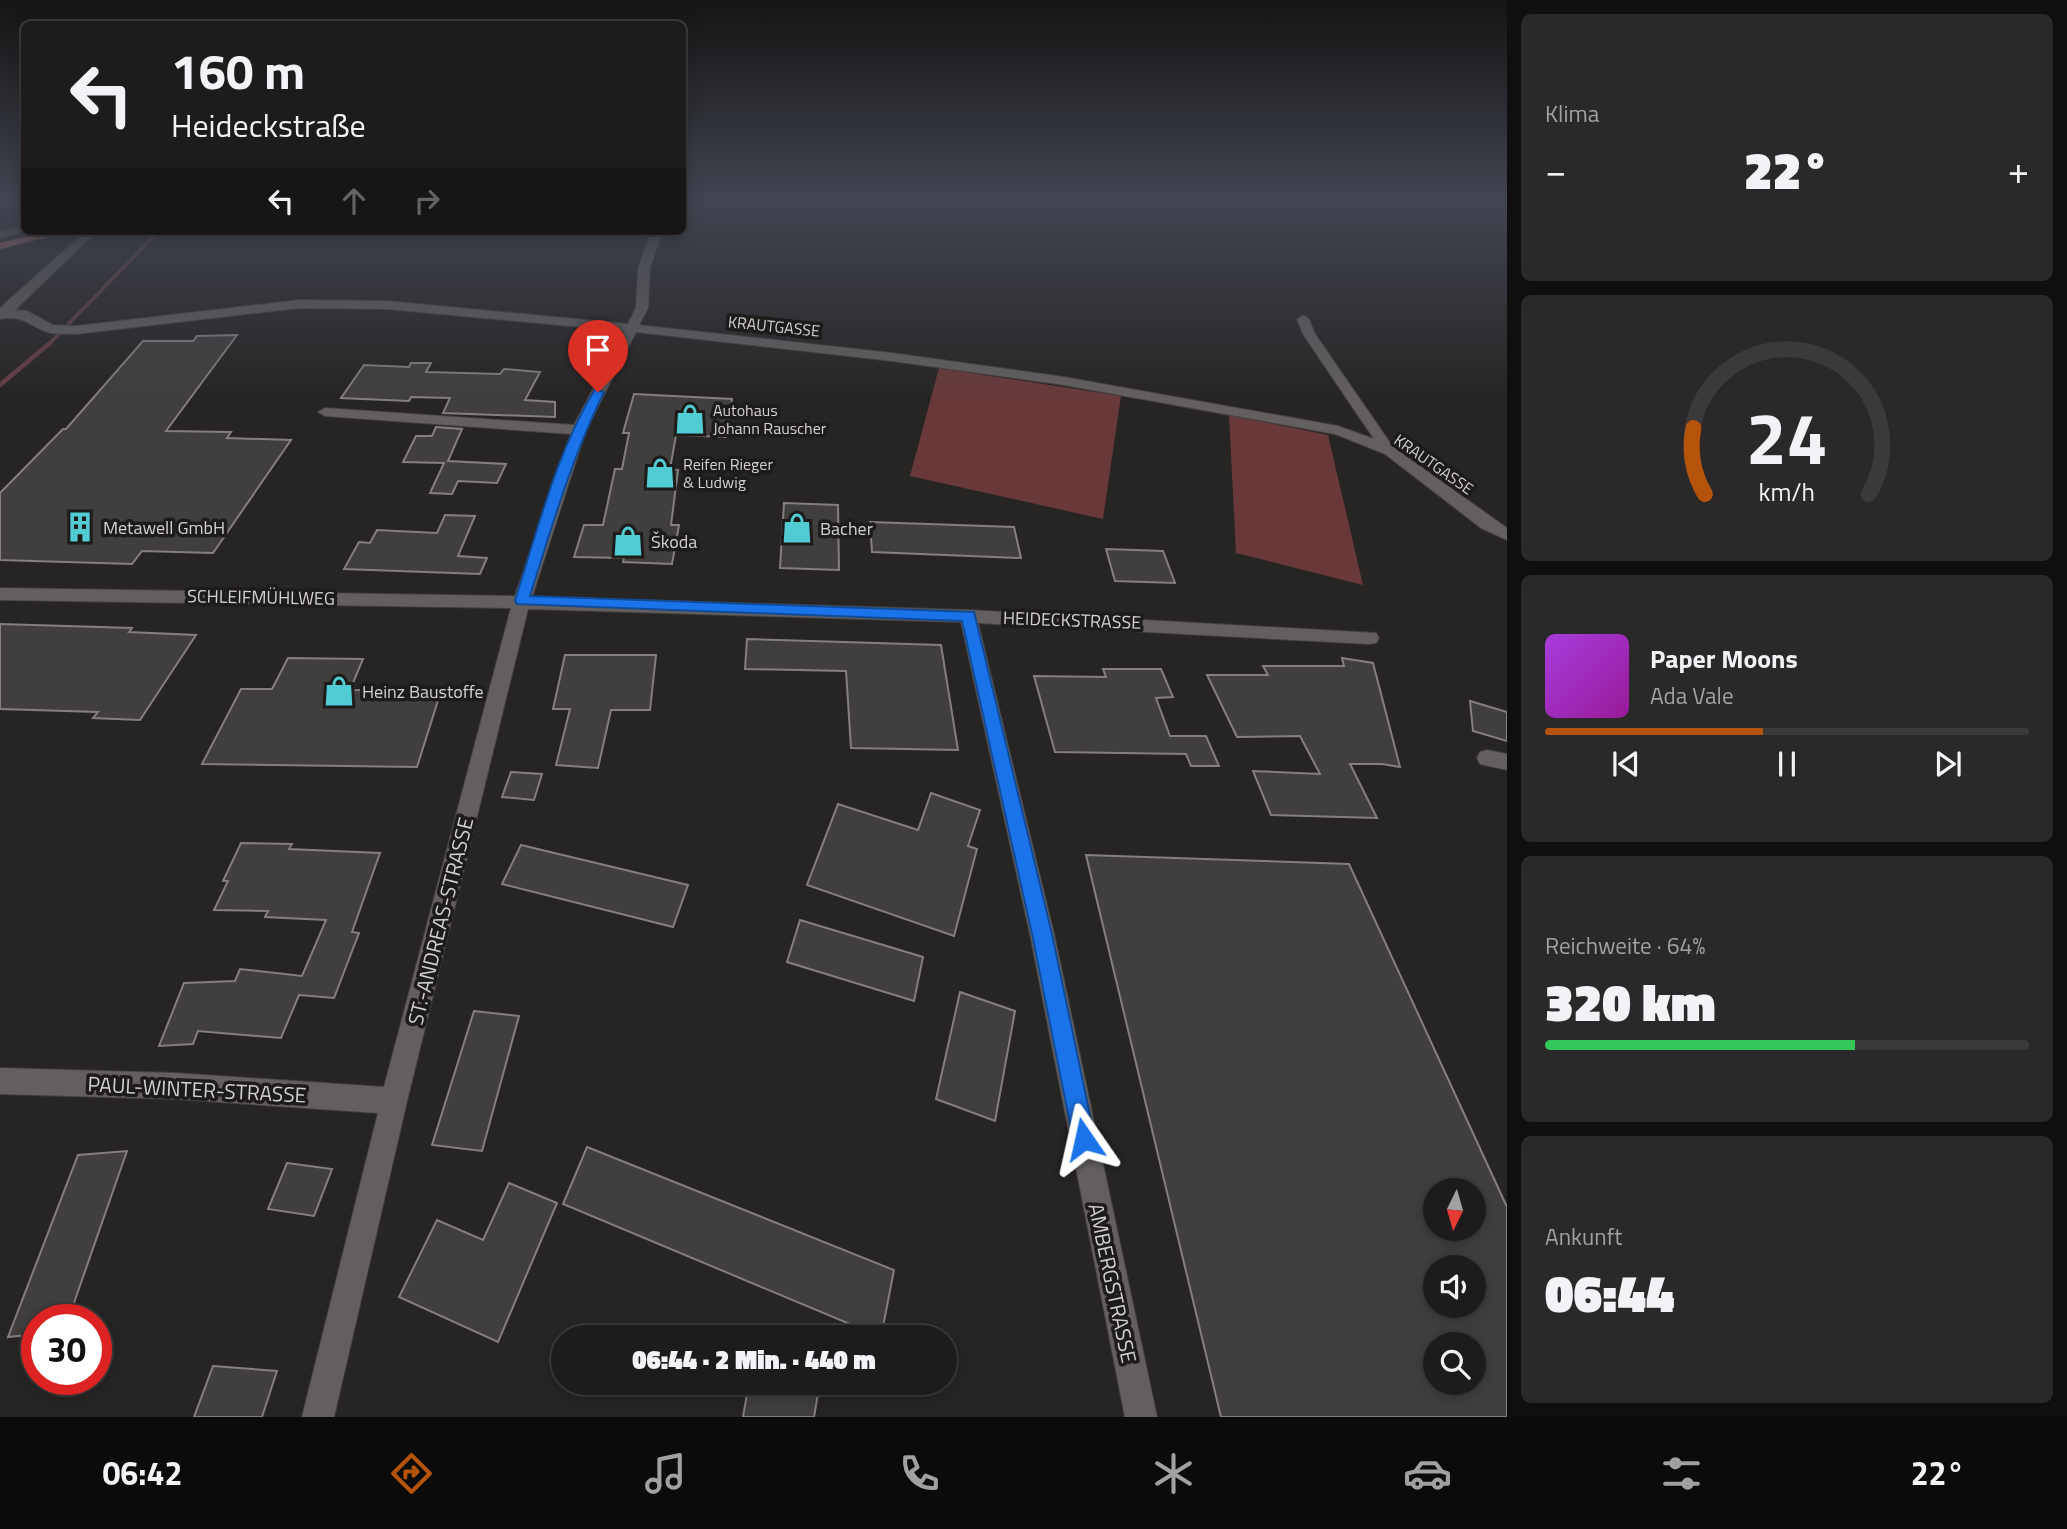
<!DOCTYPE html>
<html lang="de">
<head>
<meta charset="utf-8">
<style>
  body { margin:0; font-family:"Titillium Web",sans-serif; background:#2a2828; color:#f1f3f6; height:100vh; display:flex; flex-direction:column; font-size:26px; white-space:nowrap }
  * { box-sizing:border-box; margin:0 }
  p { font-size:23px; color:#a0a1a3 }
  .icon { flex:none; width:38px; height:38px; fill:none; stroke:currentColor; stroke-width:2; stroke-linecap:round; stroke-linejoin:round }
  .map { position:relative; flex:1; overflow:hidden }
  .drawer { display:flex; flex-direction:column; gap:14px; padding:14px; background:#100f0f; width:560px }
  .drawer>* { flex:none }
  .guide { position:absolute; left:21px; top:21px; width:665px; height:214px; border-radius:10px; box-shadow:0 4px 18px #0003,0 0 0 2px #3b393a; background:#1d1b1b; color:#f1f3f6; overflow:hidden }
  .needle { width:46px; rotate:185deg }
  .fabs { position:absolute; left:1423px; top:1178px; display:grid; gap:14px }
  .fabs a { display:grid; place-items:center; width:63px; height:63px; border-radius:50%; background:#1d1b1b; box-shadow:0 4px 18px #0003,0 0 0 2px #3b393a; font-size:35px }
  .speed { position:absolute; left:21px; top:1304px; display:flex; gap:14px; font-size:35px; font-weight:700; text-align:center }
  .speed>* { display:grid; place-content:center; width:91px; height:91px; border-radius:50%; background:#1d1b1b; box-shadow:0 4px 18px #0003,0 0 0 2px #3b393a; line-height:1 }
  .speed .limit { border:10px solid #d22; background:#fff; color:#111 }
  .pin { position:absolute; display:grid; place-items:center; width:60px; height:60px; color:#fff; margin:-72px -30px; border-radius:50% 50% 50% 0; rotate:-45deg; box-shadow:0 0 7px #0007 }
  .pin .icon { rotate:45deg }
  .me { position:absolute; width:77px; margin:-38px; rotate:349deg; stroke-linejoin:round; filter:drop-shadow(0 0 5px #0008) }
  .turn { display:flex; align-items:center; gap:24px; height:147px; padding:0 35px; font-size:32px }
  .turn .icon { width:91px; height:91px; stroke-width:2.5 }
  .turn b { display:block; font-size:49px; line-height:60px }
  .lanes { display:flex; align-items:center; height:66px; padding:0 35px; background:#0003; justify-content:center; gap:35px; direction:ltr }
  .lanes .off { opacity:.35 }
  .big { font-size:52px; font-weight:800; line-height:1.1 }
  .drawer .tile { flex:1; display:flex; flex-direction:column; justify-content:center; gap:10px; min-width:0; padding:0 24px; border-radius:10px; background:#2a2828 }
  .drawer .dial { align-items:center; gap:0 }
  .dial svg { height:182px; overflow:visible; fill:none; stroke:#3b393a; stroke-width:7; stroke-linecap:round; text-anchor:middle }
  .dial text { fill:#f1f3f6; stroke:none }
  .song { display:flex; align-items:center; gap:21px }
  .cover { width:84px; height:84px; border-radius:10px; background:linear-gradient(135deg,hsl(280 70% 55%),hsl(300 70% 35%)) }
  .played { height:7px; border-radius:4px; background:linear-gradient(90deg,#b45309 45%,#3b393a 45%) }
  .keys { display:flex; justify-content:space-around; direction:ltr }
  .heat { display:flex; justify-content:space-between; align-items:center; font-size:38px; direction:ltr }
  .charge { height:10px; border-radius:5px; background:linear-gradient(90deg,#34c759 64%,#3b393a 0) }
  .trip { position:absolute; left:551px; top:1325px; width:406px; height:70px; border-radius:35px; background:#1d1b1b; box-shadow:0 4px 18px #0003,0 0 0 2px #3b393a; font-weight:800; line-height:70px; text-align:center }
  .menu { display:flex; height:112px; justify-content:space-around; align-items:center; background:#0c0b0b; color:#a0a1a3 }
  .menu .icon { width:49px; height:49px }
  .menu .on { color:#b45309 }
  .menu b { font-size:32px; color:#f1f3f6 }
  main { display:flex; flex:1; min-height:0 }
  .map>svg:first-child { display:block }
  .green { fill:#69393a }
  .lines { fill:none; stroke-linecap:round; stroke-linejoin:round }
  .stream-far1 { stroke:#643e43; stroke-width:3.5 }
  .stream { stroke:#643e43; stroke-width:4.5 }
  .building { fill:#413e3e; stroke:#837f7f; stroke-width:2; fill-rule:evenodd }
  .minor-casing { stroke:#434040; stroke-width:2 }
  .primary-casing { stroke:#434040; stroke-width:2 }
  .minor { fill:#635f5f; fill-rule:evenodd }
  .primary { fill:#b36c6e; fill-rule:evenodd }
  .route { fill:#1a73e8; stroke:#114b97; stroke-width:2 }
  .labels { text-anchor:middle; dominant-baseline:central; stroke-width:7; stroke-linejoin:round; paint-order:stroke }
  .far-street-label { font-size:16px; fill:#d3d0d0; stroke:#1e1b1b }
  .far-poi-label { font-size:16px; fill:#d3d0d0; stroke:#1e1b1b; text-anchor:start }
  .poi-label { font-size:18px; fill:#d3d0d0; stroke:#1e1b1b; text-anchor:start }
  .street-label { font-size:18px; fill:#d3d0d0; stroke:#1e1b1b }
  .near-street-label { font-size:21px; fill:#d3d0d0; stroke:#1e1b1b }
</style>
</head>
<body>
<main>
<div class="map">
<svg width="1507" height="1417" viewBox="0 0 1507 1417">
  <rect width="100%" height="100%" fill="#272424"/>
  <g class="green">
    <path d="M 939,368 L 1121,396 L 1103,519 L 910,476 Z"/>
    <path d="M 1229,415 L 1328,435 L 1363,585 L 1236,553 Z"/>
  </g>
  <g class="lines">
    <path class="stream-far1" d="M 48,345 L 159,231"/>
    <path class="stream" d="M 0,385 L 50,343"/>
  </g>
  <g class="building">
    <path d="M 237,335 L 166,431 L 231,432 L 227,438 L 291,440 L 213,553 L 142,551 L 132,564 L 0,560 L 0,493 L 63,429 L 66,429 L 143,341 L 193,341 L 197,336 Z"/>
    <path d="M 411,363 L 431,363 L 426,372 L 500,374 L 504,369 L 540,372 L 525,400 L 555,402 L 555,417 L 443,413 L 450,398 L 411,397 L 409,401 L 341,398 L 364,365 L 409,367 Z"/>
    <path d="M 634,394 L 732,399 L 726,437 L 676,435 L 670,469 L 678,470 L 671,525 L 679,525 L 672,564 L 623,562 L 624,558 L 574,557 L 584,525 L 603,525 L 615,469 L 622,469 L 629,433 L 623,433 Z"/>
    <path d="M 436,427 L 462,429 L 448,461 L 506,464 L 497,483 L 458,481 L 452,494 L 430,493 L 444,463 L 403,462 L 416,436 L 432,436 Z"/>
    <path d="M 784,503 L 838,505 L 839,570 L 780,568 Z"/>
    <path d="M 445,515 L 475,516 L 458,556 L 487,558 L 480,574 L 344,569 L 359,542 L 370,543 L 377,530 L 437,533 Z"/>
    <path d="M 870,522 L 1014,527 L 1021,558 L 872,552 Z"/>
    <path d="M 1106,549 L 1163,551 L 1175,583 L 1115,581 Z"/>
    <path d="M 0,624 L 132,628 L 129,632 L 196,635 L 140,720 L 93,718 L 98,712 L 0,709 Z"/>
    <path d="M 747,639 L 941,645 L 958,750 L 851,748 L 846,671 L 745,669 Z"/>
    <path d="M 565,655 L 656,655 L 650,710 L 611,710 L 598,768 L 556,765 L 570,709 L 553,709 Z"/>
    <path d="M 288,658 L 363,659 L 350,690 L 441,691 L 417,767 L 202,764 L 241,689 L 272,689 Z"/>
    <path d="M 1342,658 L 1373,663 L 1400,767 L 1382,764 L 1350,764 L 1377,818 L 1271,815 L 1253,771 L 1320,774 L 1300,736 L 1237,737 L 1207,675 L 1268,675 L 1263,666 L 1344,666 Z"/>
    <path d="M 1103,669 L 1161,669 L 1173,697 L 1156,698 L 1170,736 L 1206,736 L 1219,766 L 1191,766 L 1186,754 L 1055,752 L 1034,676 L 1106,677 Z"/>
    <path d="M 1470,701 L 1507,712 L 1507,741 L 1473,731 Z"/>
    <path d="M 511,772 L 542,774 L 534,800 L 502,797 Z"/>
    <path d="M 931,793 L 980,810 L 968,846 L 977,849 L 954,936 L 807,885 L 838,804 L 918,830 Z"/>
    <path d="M 241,843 L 292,844 L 289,849 L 380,853 L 352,932 L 359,933 L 334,998 L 299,995 L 281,1038 L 198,1031 L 193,1044 L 159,1046 L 184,983 L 235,981 L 240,969 L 302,976 L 326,920 L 265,917 L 268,911 L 214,910 L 228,881 L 223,881 Z"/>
    <path d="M 521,845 L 688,885 L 673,927 L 502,884 Z"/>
    <path d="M 1086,855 L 1349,864 L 1507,1207 L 1507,1417 L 1221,1417 ZM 1435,1190 L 1474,1190 L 1474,1228 L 1435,1228 ZM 1435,1267 L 1474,1267 L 1474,1306 L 1435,1306 ZM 1435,1344 L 1474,1344 L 1474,1382 L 1435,1382 Z"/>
    <path d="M 800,920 L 923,957 L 914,1001 L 787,962 Z"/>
    <path d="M 960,992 L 1015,1011 L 995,1121 L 936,1099 Z"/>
    <path d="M 474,1011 L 519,1016 L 482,1151 L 432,1145 Z"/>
    <path d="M 587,1147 L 894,1270 L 881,1337 L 563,1204 Z"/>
    <path d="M 127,1151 L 68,1320 L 37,1320 L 37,1334 L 8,1337 L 78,1155 Z"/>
    <path d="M 287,1163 L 332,1169 L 314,1216 L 268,1209 Z"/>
    <path d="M 509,1183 L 557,1203 L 498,1342 L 399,1297 L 437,1220 L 483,1240 Z"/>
    <path d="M 213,1366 L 277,1371 L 262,1417 L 194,1417 Z"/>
    <path d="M 749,1382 L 820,1382 L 814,1417 L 743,1417 Z"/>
  </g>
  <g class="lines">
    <g class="minor-casing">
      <g id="minor">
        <path d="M 24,226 L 24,231 L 28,231 L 0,238 L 0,232 Z"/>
        <path d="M 86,231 L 95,233 L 15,310 L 27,311 L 53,325 L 76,326 L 300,300 L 387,301 L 628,324 L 636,308 L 638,268 L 652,231 L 662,231 L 650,268 L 648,308 L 639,325 L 892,353 L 1064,377 L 1338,426 L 1374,439 L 1303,334 L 1297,319 L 1303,315 L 1309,319 L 1315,334 L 1393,447 L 1507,528 L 1507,540 L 1481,528 L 1385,454 L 1335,434 L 1064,385 L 892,361 L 636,332 L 586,430 L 532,597 L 968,610 L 1376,633 L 1379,638 L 1376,643 L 1370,644 L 978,623 L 1054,934 L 1157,1417 L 1125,1417 L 1030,934 L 961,622 L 528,609 L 407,1101 L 334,1417 L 302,1417 L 378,1113 L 175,1099 L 0,1094 L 0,1068 L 175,1073 L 384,1087 L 511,608 L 0,600 L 0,588 L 515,596 L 571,434 L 325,416 L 318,412 L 325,408 L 574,425 L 624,331 L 387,309 L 300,308 L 76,334 C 67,333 56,335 47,332 C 26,324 24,315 0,319 L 0,308 Z"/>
        <path d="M 1487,750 L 1507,754 L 1507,770 L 1480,764 L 1477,758 L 1480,752 Z"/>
      </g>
    </g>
    <g class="primary-casing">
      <path id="primary" d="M 51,231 L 70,231 L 0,249 L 0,243 Z"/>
    </g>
    <use href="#minor" class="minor"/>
    <use href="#primary" class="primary"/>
  </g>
  <linearGradient id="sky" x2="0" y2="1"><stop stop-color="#151414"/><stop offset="0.5" stop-color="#414550"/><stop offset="1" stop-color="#414550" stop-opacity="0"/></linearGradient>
  <rect width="1507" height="400" fill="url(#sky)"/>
  <path class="route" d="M 595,389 L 604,392 C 572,457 552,526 530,596 L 974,612 L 1052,934 L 1095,1139 L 1092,1147 L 1084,1150 L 1076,1147 L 1073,1139 L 1032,934 L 962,621 L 517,604 L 515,600 C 538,530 556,453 595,389 Z"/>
  <defs>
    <g id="shop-bare" transform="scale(2.415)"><path d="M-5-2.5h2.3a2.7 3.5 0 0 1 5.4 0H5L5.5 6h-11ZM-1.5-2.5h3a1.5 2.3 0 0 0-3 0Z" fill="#51ccd2" stroke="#1e1b1b" stroke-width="2.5" paint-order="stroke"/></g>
    <g id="building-bare" transform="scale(2.415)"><path d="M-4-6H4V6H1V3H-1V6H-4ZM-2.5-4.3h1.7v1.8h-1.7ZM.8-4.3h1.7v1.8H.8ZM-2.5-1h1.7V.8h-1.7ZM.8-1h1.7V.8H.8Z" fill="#51ccd2" stroke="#1e1b1b" stroke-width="2.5" paint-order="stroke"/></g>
  </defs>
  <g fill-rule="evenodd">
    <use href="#shop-bare" x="690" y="419"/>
    <use href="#shop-bare" x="660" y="473"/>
    <use href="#building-bare" x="80" y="527"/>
    <use href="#shop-bare" x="797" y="528"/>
    <use href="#shop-bare" x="628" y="541"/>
    <use href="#shop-bare" x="339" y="691"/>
  </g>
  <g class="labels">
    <g class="far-street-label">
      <text transform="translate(774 326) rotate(6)">KRAUTGASSE</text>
      <text transform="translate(1434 464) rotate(35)">KRAUTGASSE</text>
    </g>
    <g class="far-poi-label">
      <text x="713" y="410">Autohaus<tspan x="713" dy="18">Johann Rauscher</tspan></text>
      <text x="683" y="464">Reifen Rieger<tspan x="683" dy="18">&amp; Ludwig</tspan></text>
    </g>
    <g class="poi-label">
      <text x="103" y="527">Metawell GmbH</text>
      <text x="820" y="528">Bacher</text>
      <text x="651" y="541">Škoda</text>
      <text x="362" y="691">Heinz Baustoffe</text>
    </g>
    <g class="street-label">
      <text transform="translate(261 597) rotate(1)">SCHLEIFMÜHLWEG</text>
      <text transform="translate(1072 620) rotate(2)">HEIDECKSTRASSE</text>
    </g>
    <g class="near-street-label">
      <text transform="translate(440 921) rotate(-76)">ST.-ANDREAS-STRASSE</text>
      <text transform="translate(197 1089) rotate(3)">PAUL-WINTER-STRASSE</text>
      <text transform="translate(1113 1283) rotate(78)">AMBERGSTRASSE</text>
    </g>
  </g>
</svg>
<div class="fabs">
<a><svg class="needle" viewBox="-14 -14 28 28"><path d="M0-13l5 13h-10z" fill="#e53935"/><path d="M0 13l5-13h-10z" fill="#a0a1a3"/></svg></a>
<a><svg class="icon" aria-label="sound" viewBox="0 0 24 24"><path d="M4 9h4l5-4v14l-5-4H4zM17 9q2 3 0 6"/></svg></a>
<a><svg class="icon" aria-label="search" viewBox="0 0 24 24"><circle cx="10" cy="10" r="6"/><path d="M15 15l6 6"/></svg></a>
</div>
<div class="speed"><div class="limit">30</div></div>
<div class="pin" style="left:598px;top:392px;background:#d93025"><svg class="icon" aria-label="arrive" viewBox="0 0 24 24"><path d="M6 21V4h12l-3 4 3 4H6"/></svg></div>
<svg class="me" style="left:1084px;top:1139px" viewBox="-20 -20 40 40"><path d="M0-17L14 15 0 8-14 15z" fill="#1a73e8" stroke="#fff" stroke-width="4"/></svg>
<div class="trip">06:44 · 2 Min. · 440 m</div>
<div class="guide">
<div class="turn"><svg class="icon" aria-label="left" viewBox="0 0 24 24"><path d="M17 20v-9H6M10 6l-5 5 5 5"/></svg><div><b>160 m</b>Heideckstraße</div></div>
<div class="lanes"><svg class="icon" aria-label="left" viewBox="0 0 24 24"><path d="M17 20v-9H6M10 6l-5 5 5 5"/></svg><svg class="icon off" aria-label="ahead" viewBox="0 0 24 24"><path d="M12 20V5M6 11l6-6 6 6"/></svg><svg class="icon off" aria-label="right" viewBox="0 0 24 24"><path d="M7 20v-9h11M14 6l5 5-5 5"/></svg></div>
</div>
</div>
<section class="drawer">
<div class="tile"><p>Klima</p>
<div class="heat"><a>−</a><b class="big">22°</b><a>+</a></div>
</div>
<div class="tile dial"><svg viewBox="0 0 100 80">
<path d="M14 69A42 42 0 1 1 86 69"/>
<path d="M14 69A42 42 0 0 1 9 40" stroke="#b45309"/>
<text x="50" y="56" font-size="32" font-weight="700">24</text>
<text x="50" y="72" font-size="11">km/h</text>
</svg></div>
<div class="tile">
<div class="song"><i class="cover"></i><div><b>Paper Moons</b><p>Ada Vale</p></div></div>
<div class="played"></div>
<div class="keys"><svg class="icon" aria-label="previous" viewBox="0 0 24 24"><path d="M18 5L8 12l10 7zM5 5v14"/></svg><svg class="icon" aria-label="pause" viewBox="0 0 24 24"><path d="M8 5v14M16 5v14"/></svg><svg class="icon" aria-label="next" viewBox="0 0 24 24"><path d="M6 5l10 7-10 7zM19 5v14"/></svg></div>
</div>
<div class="tile"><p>Reichweite · 64%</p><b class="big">320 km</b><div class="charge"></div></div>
<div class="tile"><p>Ankunft</p><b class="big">06:44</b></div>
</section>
</main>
<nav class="menu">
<b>06:42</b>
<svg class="icon on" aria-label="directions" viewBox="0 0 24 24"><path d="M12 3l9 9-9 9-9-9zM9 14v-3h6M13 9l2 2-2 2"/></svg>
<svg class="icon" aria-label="music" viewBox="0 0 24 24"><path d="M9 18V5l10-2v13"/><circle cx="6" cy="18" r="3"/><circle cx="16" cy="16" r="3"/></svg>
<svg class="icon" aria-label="phone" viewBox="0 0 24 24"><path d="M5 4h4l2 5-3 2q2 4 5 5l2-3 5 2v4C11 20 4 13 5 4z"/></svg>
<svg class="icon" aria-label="climate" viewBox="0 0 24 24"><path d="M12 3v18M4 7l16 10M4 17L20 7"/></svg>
<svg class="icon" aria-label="car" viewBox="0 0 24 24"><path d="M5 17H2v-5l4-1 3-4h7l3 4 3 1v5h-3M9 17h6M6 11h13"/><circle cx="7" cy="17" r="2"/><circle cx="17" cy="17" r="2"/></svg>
<svg class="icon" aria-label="filters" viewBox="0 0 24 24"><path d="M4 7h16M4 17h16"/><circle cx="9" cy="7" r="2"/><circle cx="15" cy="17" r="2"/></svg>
<b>22°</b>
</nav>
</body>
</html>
